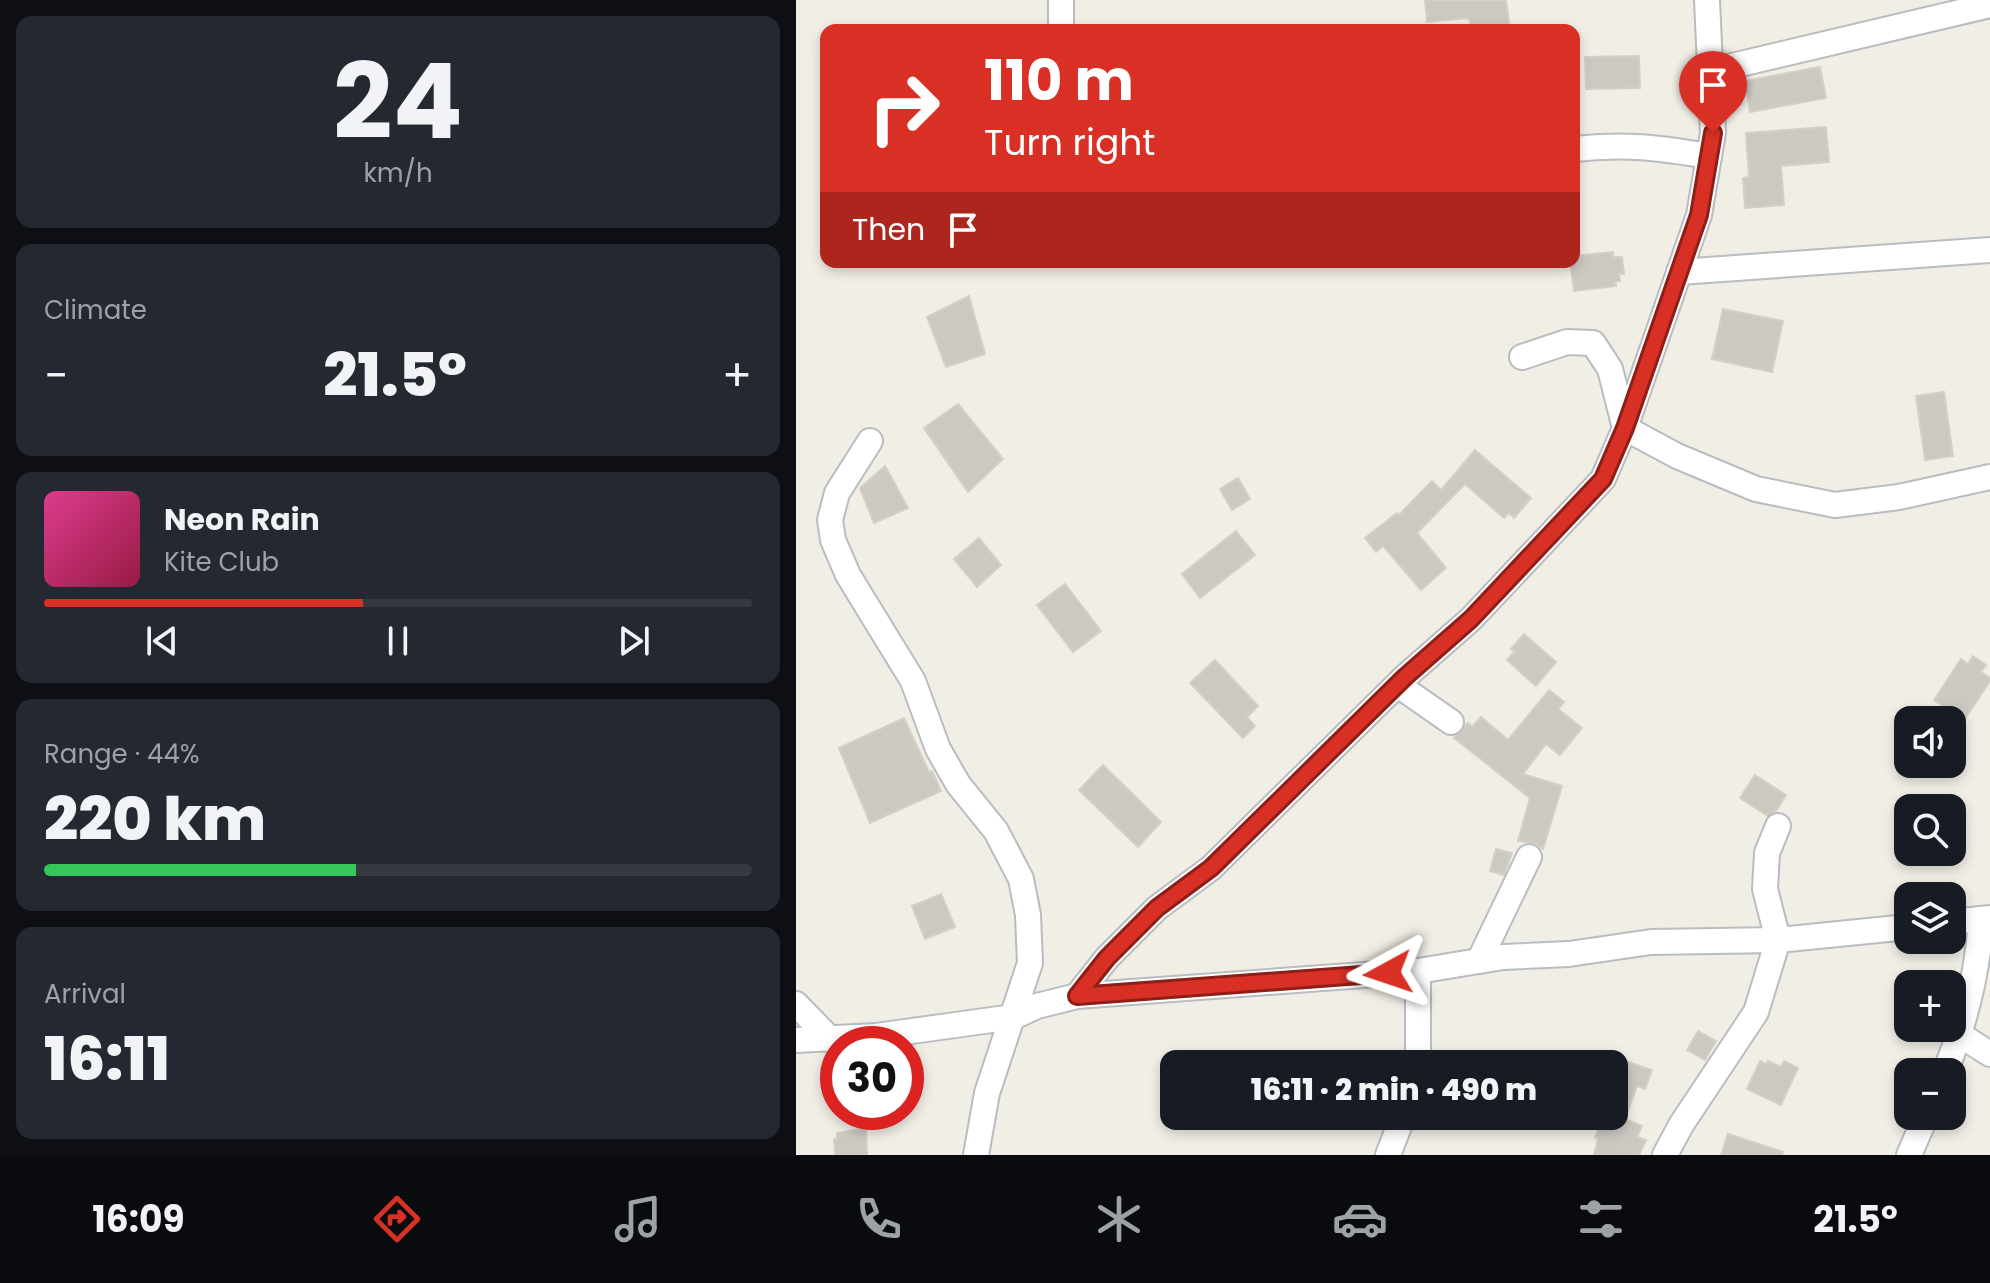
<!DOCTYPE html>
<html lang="en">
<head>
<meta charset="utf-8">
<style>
  body { margin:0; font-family:Poppins,sans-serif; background:#242831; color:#f1f3f6; height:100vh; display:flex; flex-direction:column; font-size:30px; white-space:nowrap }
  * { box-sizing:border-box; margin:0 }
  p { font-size:26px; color:#9ea1a6 }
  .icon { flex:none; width:44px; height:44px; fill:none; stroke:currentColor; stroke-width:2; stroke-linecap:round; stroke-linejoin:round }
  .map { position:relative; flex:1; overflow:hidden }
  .panel { display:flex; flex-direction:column; gap:16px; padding:16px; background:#0d0f14; width:796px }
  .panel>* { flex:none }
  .hud { position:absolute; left:24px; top:24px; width:760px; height:244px; border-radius:16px; box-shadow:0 4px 12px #0003; background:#d93025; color:#fff; overflow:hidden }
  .tools { position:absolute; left:1098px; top:706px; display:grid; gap:16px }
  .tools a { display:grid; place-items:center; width:72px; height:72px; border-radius:16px; background:#171b24; box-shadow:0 4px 12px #0003; font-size:40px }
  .speed { position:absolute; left:24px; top:1026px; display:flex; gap:16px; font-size:40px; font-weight:700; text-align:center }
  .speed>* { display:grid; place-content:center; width:104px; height:104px; border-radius:50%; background:#171b24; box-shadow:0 4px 12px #0003; line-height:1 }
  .speed .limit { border:12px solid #d22; background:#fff; color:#111 }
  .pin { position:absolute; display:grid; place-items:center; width:68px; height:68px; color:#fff; margin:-82px -34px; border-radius:50% 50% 50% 0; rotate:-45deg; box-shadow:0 0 8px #0007 }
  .pin .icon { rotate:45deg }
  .me { position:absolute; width:88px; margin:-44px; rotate:265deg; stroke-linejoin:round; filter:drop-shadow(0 0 6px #0008) }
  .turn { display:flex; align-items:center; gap:28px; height:168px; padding:0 32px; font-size:36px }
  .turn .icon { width:104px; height:104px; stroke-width:2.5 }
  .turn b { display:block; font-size:56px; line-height:68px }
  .then { display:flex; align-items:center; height:76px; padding:0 32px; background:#0003; gap:16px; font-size:30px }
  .big { font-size:60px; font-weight:800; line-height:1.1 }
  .panel .tile { flex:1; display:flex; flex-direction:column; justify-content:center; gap:12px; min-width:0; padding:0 28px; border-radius:16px; background:#242831 }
  .panel .dial { align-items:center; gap:0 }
  .dial b { font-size:104px; line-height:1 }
  .song { display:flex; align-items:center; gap:24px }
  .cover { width:96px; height:96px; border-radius:12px; background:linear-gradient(135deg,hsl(330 70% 55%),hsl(340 70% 35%)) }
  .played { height:8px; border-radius:4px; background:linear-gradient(90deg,#d93025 45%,#363941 45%) }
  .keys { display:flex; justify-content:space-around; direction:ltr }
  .heat { display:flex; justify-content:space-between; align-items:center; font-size:44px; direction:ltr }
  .charge { height:12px; border-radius:6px; background:linear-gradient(90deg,#34c759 44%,#363941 0) }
  .trip { position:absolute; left:364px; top:1050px; width:468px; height:80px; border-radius:16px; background:#171b24; box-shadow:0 4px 12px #0003; font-weight:800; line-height:80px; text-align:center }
  .menu { display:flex; height:128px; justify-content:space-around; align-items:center; background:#090b0e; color:#9ea1a6 }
  .menu .icon { width:56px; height:56px }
  .menu .selected { color:#d93025 }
  .menu b { font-size:36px; color:#f1f3f6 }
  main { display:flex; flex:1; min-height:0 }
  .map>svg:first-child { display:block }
  .building { fill:#ccc9c3; stroke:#d6d0c4; stroke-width:2 }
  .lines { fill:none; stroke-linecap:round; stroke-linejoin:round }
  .minor-casing { stroke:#b9bcc0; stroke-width:28 }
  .minor { stroke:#fff; stroke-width:24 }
  .route-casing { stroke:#8d1f18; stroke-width:20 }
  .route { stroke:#d93025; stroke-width:14 }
</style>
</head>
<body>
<main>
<section class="panel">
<div class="tile dial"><b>24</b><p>km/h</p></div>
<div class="tile"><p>Climate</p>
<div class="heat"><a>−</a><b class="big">21.5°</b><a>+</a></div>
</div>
<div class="tile">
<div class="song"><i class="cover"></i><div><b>Neon Rain</b><p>Kite Club</p></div></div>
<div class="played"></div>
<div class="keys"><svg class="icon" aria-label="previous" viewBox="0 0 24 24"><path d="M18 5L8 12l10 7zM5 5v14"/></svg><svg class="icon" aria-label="pause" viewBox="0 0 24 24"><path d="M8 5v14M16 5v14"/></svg><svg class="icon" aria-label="next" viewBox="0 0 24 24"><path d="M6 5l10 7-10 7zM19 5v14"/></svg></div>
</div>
<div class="tile"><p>Range · 44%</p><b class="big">220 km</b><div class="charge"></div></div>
<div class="tile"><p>Arrival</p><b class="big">16:11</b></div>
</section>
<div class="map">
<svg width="1194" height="1155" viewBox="0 0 1194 1155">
  <rect width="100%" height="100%" fill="#f1eee6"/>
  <g class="building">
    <path d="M 629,0 L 710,0 L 714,30 L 675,30 L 673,18 L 631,22 Z"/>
    <path d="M 843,56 L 844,88 L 790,89 L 789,57 Z"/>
    <path d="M 1024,67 L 1030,98 L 954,112 L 949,81 Z"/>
    <path d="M 1030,127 L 1033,162 L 985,166 L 988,205 L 949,208 L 947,178 L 953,177 L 950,133 Z"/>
    <path d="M 817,252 L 817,257 L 826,257 L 828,274 L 823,274 L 824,281 L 819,282 L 820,286 L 778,291 L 774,262 L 778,262 L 778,256 Z"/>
    <path d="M 173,296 L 189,354 L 150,367 L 131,317 Z"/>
    <path d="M 927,309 L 987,321 L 976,372 L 916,359 Z"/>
    <path d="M 1148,392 L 1157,456 L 1129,460 L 1120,396 Z"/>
    <path d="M 162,404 L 207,459 L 172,492 L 128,428 Z"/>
    <path d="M 679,450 L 735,498 L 718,518 L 713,513 L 708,518 L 669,484 L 621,533 L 650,568 L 625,590 L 587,546 L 580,552 L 569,538 L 601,513 L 603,515 L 636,481 L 645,490 Z"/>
    <path d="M 89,466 L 112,508 L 78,523 L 64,488 Z"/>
    <path d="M 442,478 L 454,499 L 436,510 L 424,489 Z"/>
    <path d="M 440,531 L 459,555 L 404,598 L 386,574 Z"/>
    <path d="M 183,538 L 205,565 L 181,587 L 158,559 Z"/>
    <path d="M 269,584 L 305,631 L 277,652 L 241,605 Z"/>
    <path d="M 728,634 L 760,662 L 740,686 L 711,660 L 719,651 L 715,649 Z"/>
    <path d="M 1177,656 L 1190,665 L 1185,672 L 1194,678 L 1194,681 L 1168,720 L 1138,700 L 1165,659 L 1172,664 Z"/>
    <path d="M 419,660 L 462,706 L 451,717 L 459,726 L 447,738 L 394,683 Z"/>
    <path d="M 753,690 L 768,702 L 762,709 L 786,728 L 764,755 L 750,744 L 727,774 L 766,786 L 747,849 L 739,843 L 722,841 L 734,798 L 658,738 L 672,723 L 676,727 L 685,717 L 712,740 Z"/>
    <path d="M 108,718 L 133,772 L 136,771 L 145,791 L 74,823 L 43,748 Z"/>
    <path d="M 307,765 L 365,822 L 342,847 L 283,790 Z"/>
    <path d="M 959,775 L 990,795 L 980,811 L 972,816 L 944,798 Z"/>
    <path d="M 700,849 L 716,853 L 708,875 L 694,871 Z"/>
    <path d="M 145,894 L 159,927 L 129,939 L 116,906 Z"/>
    <path d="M 902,1031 L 920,1041 L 909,1060 L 891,1050 Z"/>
    <path d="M 818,1057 L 856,1070 L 849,1089 L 841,1086 L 829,1119 L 846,1126 L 841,1137 L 850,1140 L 843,1155 L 798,1155 L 802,1139 L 799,1138 L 802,1129 L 771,1116 L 818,1116 Z"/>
    <path d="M 964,1061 L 971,1064 L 972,1061 L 985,1067 L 988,1061 L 1002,1068 L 985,1105 L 951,1089 Z"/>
    <path d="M 70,1128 L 71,1155 L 39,1155 L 38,1139 L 41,1139 L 41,1133 Z"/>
    <path d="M 932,1134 L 987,1152 L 986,1155 L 925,1155 Z"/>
  </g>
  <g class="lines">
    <g class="minor-casing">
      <g id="minor">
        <path d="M 265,0 L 265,30"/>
        <path d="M 915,71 L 1194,5"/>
        <path d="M 778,149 C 828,143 864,148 913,156"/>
        <path d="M 883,272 L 1194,250"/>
        <path d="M 726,357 L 771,342 L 797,343 L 814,369 L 829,428 L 881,456 L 960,489 L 1039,505 L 1103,497 L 1194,477"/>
        <path d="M 74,441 L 41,493 L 34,520 L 37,540 L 52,575 L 117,681 L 142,749 L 162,784 L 200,831 L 225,879 L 232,915 L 234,963 L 191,1093 L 180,1155"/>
        <path d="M 602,685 L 655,722"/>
        <path d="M 1156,922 L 1194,918"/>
        <path d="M 683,961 L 733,857"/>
        <path d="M 622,971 L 622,1064"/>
        <path d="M 281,996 L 311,958 L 361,908 L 415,868 L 609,677 L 675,619 L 807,479 L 829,428 L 903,215 L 917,133 L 911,0"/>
        <path d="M 0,1004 L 34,1039"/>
        <path d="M 1164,1035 L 1194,1054"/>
        <path d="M 0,1040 L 80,1036 L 217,1017 L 241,1006 L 281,996 L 622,971 L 707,957 L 773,954 L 855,942 L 982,940 L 1112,927"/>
        <path d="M 1149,1072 C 1169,1023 1182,972 1185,919"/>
        <path d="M 592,1155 L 607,1116"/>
        <path d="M 869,1155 L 885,1125 L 960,1012 L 982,940 L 969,889 L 971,853 L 982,826"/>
        <path d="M 1113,1155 L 1130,1116"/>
      </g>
    </g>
    <use href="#minor" class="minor"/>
  </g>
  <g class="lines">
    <g class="route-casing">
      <path id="route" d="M 592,973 L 281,996 L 311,958 L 361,908 L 415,868 L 609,677 L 675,619 L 807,479 L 829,428 L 903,215 L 917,133"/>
    </g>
    <use href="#route" class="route"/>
  </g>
</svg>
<div class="tools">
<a><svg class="icon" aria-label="sound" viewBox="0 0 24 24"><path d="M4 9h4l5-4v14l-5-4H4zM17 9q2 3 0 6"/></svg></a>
<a><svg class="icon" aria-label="search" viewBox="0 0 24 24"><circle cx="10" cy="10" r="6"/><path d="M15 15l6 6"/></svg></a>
<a><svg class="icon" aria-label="layers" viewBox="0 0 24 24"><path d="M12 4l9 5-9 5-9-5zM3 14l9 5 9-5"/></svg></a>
<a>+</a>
<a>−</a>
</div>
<div class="speed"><div class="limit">30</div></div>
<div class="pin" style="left:917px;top:133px;background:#d93025"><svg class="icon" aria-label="arrive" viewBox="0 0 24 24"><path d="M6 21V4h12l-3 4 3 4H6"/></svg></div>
<svg class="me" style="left:592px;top:973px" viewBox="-20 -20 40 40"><path d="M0-17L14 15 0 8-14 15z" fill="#d93025" stroke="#fff" stroke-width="4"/></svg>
<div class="trip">16:11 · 2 min · 490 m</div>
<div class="hud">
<div class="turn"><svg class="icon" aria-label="right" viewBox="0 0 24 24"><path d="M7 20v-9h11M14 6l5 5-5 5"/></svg><div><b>110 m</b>Turn right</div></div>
<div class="then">Then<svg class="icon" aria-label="arrive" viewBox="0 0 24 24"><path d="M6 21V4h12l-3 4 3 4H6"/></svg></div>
</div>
</div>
</main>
<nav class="menu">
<b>16:09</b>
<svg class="icon selected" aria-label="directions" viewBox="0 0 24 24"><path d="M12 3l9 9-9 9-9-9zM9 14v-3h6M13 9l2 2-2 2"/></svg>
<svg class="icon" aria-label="music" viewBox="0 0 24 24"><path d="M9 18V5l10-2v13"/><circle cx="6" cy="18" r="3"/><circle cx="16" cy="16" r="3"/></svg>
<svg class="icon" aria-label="phone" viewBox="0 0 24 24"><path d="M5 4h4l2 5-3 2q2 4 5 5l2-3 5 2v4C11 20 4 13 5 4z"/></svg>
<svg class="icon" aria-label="climate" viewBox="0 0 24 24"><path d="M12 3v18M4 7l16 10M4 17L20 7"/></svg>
<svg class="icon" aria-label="car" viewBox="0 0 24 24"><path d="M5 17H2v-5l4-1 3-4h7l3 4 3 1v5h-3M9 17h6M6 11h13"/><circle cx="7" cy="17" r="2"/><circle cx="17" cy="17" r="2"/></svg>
<svg class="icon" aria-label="filters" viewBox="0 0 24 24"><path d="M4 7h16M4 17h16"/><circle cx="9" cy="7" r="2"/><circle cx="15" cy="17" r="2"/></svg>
<b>21.5°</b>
</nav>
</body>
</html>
